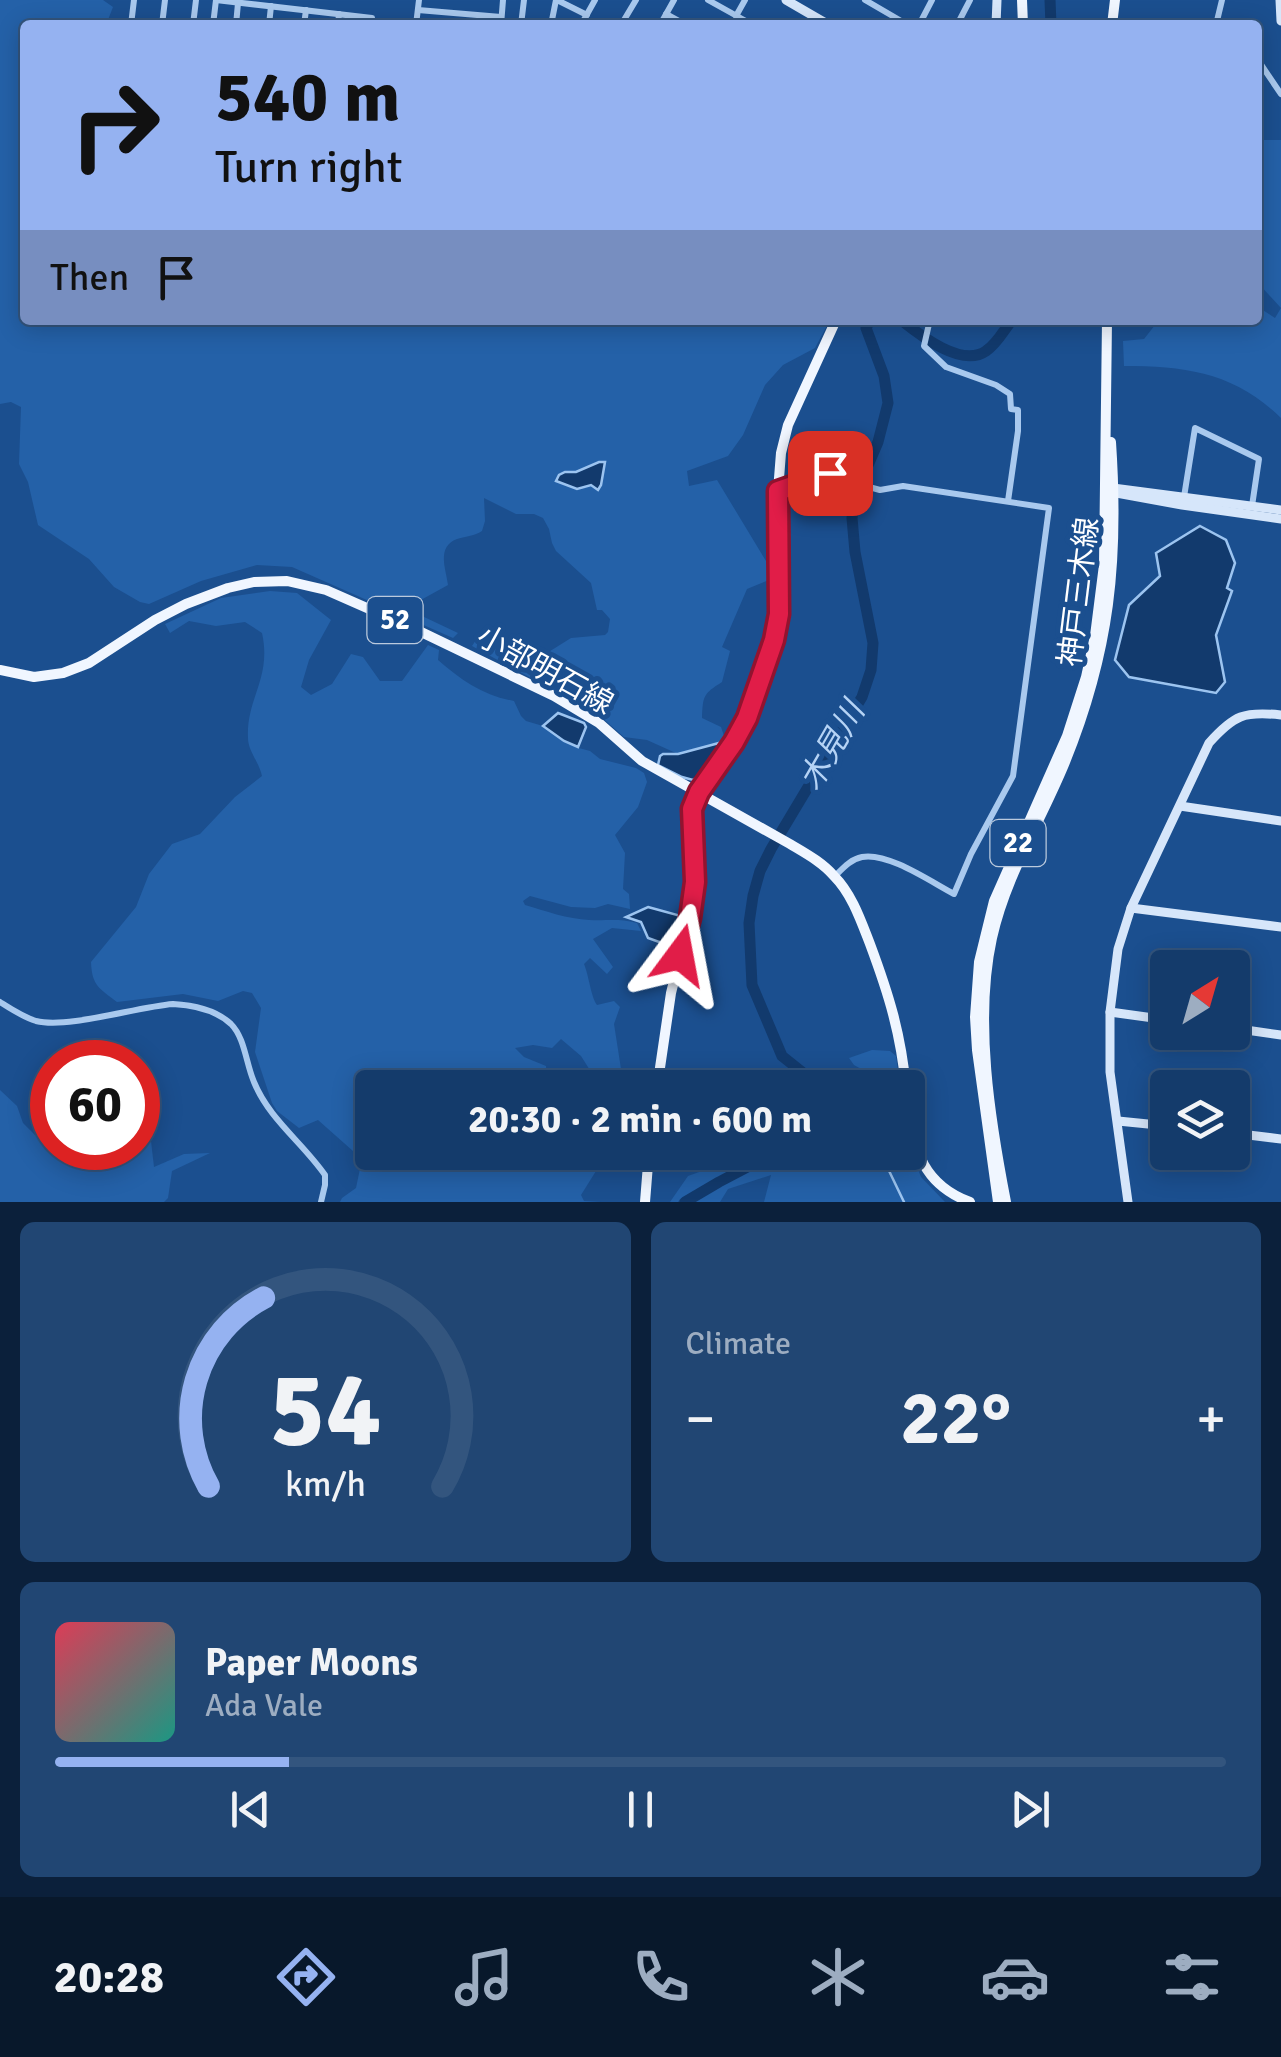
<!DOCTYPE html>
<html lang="en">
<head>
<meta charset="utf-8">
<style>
  body { margin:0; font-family:Signika,"Noto Sans JP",sans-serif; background:#214673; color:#f1f3f6; height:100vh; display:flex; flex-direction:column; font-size:38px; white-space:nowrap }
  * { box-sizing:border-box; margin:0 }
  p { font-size:32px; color:#9dadc1 }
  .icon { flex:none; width:55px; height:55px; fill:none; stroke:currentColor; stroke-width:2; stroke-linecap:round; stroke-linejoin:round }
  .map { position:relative; height:1202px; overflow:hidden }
  .details { display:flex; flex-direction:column; gap:20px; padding:20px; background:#0b203b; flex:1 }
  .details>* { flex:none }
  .guide { position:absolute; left:20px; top:20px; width:1242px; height:305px; border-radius:10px; box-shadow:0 5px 25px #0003,0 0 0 2px #33557e; background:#95b2f1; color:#111; overflow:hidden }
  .needle { width:65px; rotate:37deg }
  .fabs { position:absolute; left:1150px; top:950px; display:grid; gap:20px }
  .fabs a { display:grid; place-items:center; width:100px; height:100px; border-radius:10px; background:#143b6b; box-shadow:0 5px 25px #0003,0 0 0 2px #33557e; font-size:50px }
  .speed { position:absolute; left:30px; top:1040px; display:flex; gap:20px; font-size:50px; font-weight:700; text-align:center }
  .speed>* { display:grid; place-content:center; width:130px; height:130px; border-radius:50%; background:#143b6b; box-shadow:0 5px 25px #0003,0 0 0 2px #33557e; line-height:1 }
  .speed .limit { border:15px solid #d22; background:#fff; color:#111 }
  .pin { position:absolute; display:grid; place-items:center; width:85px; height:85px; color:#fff; margin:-42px; border-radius:20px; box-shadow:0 5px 15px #0006 }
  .me { position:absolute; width:110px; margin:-55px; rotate:13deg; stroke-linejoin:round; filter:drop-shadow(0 0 8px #0008) }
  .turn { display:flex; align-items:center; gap:35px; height:210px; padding:0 30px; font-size:45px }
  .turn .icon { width:130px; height:130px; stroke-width:2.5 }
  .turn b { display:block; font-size:70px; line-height:85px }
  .then { display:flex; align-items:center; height:95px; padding:0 30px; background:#0003; gap:20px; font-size:38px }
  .big { font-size:75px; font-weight:700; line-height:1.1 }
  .details .tile { flex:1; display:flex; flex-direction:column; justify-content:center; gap:15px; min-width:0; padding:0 35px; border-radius:15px; background:#214673 }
  .details .dial { align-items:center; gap:0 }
  .dial svg { height:260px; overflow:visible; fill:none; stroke:#33557e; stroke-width:7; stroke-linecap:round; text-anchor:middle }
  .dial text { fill:#f1f3f6; stroke:none }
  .song { display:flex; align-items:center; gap:30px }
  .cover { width:120px; height:120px; border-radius:15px; background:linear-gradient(135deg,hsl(350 70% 55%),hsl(170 70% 35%)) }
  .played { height:10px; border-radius:5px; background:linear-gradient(90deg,#95b2f1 20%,#33557e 20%) }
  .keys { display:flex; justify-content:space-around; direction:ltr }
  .heat { display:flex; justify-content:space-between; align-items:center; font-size:55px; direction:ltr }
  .details .tiles { flex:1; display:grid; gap:20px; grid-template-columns:1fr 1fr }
  .tile:last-child { grid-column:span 2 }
  .trip { position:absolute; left:355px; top:1070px; width:570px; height:100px; border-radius:10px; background:#143b6b; box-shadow:0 5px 25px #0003,0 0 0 2px #33557e; font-weight:700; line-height:100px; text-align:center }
  .tab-bar { display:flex; height:160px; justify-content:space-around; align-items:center; background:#08182b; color:#9dadc1 }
  .tab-bar .icon { width:70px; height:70px }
  .tab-bar .on { color:#95b2f1 }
  .tab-bar b { font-size:45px; color:#f1f3f6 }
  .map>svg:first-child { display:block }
  .green { fill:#2461a8 }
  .water { fill:#123a6d; stroke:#9cc4f0; stroke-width:2.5 }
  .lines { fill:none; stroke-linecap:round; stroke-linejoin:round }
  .stream { stroke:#9cc4f0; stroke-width:2.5 }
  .river { stroke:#123a6d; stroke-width:11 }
  .street { stroke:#a9c9ee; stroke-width:6 }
  .secondary { stroke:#d6e6fa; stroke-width:9 }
  .primary { stroke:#f0f6ff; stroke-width:10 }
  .route-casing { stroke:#92132f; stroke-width:25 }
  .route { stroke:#e11d48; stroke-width:18 }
  .labels { text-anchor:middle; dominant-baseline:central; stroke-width:10; stroke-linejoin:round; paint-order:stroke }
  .shield { fill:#1b4f8f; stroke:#bbcadd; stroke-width:2.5 }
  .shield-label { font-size:28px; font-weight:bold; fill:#fff }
  .street-label { font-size:30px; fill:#fff; stroke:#1b4f8f }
  .water-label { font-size:32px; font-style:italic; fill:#b5d3f5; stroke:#1b4f8f }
</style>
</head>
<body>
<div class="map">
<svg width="1281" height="1202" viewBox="0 0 1281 1202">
  <rect width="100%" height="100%" fill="#1b4f8f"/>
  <g class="green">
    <path d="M 0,0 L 103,0 L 113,7 L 106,25 L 25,25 L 25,320 L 830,320 L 815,348 L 783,365 L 765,385 L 743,435 L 728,456 L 687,471 L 689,486 L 717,480 L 766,561 L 769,580 L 747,589 L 722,647 L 730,651 L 722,682 C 703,694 703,696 702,718 L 721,727 L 724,736 L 719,743 L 678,754 L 647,740 L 624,737 L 599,715 L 472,646 L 476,640 C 497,650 498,653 518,639 L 539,658 L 571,638 L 605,635 L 608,632 L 610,619 L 602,610 L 597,610 L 591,583 L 556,551 L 552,543 L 549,529 L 543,518 L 534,514 L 516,514 L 484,498 L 485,521 L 482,531 C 474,536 467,536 457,539 C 436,547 446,569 448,585 L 419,601 L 416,610 L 422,616 L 458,633 L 453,638 L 292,567 L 257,565 L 201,581 L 149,604 L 140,602 L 114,587 L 89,559 L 38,525 L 28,482 L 19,464 L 21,407 L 11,402 L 0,404 Z"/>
    <path d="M 1258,140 L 1281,140 L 1281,308 L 1258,283 Z"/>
    <path d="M 1258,307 L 1275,318 L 1281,308 L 1281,418 C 1235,373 1187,366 1124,366 L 1123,341 L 1144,339 L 1159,320 L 1258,320 Z"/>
    <path d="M 270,591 L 297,593 L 331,620 L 309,660 L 301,687 L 311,695 L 332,684 L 351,654 L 363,657 L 380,681 L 402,681 L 428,645 L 439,650 L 438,660 C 461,680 484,696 514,701 L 521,716 L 526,721 L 543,726 L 575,747 L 590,751 L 600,759 L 636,768 L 644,773 L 647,782 L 638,807 L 615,835 L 625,853 L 623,889 L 629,894 L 630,909 L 608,904 L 595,908 L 571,907 L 530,896 L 523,901 L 525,905 C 545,911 568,919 589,920 C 608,921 618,918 637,923 L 641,931 L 612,928 L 593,939 L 613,967 L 607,974 L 590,958 L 584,964 C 589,976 591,997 597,1005 L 614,1001 L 620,1007 L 614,1024 L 621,1069 L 609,1086 L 593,1075 L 581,1056 L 561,1039 L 552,1048 L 533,1045 L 515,1048 L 524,1057 L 546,1066 L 547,1084 L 550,1087 L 372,1088 L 372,1152 L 596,1153 L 596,1171 L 581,1195 L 584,1201 L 601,1202 L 340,1202 L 342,1198 L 356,1188 L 362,1159 L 318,1120 L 299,1128 L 277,1111 L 272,1103 L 255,1052 L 261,1008 L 252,993 L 243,991 L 218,1001 L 183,994 L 117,1002 C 99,988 92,986 91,962 L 136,907 L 149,874 L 172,844 L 200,834 L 235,797 L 262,776 C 259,762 248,751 248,738 C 246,698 272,678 262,633 L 245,622 L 216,626 L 189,621 L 170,633 L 165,624 L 221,598 Z"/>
    <path d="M 872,1050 L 890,1051 L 896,1056 L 900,1087 L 860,1087 L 864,1079 L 863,1070 L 854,1065 L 849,1058 Z"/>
    <path d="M 0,1090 L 17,1106 L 23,1123 L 35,1135 L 52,1127 L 52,1148 L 138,1148 L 138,1131 L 151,1141 L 154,1167 L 184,1154 L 210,1153 L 172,1171 L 168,1198 L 164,1202 L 0,1202 Z"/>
    <path d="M 908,1145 L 921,1177 L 945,1202 L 764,1202 L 771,1175 L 728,1189 L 720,1202 L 685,1202 L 680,1199 L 678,1202 L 670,1202 L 688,1176 L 702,1171 L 731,1153 L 908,1152 Z"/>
  </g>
  <g class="water">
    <path d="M 599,462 L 605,462 L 601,485 L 598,490 L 591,485 L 577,489 L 556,481 L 559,475 L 565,472 L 576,472 Z"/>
    <path d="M 1200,526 L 1226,540 L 1235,563 L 1227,588 L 1232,591 L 1216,635 L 1225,682 L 1216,693 L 1129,677 L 1115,660 L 1129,605 L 1160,576 L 1156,553 Z"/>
    <path d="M 558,713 L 584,723 L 586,727 L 578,747 L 564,741 L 543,726 Z"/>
    <path d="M 719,743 L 723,748 L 705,771 L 693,780 L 682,777 L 658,765 L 660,756 L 663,754 L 678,754 Z"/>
    <path d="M 648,907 L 681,916 L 675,933 L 662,943 L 648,938 L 641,922 L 626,917 Z"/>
  </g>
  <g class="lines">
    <path class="stream" d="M 880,1152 L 904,1202"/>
    <g class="river">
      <path d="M 1050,0 L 1051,25"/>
      <path d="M 901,320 C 921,336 962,368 986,351 C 997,344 1004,330 1012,320"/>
      <path d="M 822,1088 L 782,1056 L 752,985 L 749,923 L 753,896 L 760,871 L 771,849 L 862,697 L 871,670 L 873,643 L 855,552 L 852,518 L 856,493 L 878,442 L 888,403 L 884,376 L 866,328 L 870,320"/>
      <path d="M 685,1202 L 719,1182 L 776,1152"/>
    </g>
    <g class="street">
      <path d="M 216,0 L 372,18 L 371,25"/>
      <path d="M 557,0 L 587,15"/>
      <path d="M 708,0 L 753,25"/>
      <path d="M 865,0 L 908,25"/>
      <path d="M 418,10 L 501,17"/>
      <path d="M 666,14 L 686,25"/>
      <path d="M 736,16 L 745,0"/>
      <path d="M 131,25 L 134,0"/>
      <path d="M 162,25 L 165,0"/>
      <path d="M 193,25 L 196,0"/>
      <path d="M 213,25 L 216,0"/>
      <path d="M 236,25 L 238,3"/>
      <path d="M 269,25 L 271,6"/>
      <path d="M 304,25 L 306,10"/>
      <path d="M 338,25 L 339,14"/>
      <path d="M 416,25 L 419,0"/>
      <path d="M 501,25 L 503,0"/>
      <path d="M 521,25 L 524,0"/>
      <path d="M 551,25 L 556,0"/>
      <path d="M 581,25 L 595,0"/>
      <path d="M 621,25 L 636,0"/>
      <path d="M 660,25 L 674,0"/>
      <path d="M 919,25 L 932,0"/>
      <path d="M 957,25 L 970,0"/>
      <path d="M 1216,25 L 1222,0"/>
      <path d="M 1258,63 L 1262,66 L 1281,94"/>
      <path d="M 927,320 L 929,324 L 924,346 L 946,367 L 996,385 L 1010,394 L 1011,409 L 1018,410 L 1018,431 L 1008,501"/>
      <path d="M 778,491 L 830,473 L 841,475 L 847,481 L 880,490 L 903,486 L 1049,508 L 1013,776 L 971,854 L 954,894 C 931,882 888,852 862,857 C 851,859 843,868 835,876"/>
      <path d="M 1184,497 L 1195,428 L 1259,459 L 1252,506"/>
      <path d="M 0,1002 C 11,1009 23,1017 36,1021 C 68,1029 136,1007 173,1004 C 192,1005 216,1010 231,1024 C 245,1038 246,1064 254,1082 C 269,1119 303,1143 325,1175 L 325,1185 L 321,1202"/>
    </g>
    <g class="secondary">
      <path d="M 786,0 L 829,25"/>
      <path d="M 1280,0 L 1281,21"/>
      <path d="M 996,25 L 997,0"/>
      <path d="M 1113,488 L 1281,510"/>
      <path d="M 1111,492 L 1182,505 L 1281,519"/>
      <path d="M 1180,806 L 1281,821"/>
      <path d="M 1131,908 L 1281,927"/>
      <path d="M 1110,1012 L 1168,1020"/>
      <path d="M 1232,1028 L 1281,1035"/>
      <path d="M 1118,1121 L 1168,1126"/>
      <path d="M 1232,1133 L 1281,1139"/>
      <path d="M 1128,1202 L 1110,1072 L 1110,1012 L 1118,949 L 1131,908 L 1209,743 C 1234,715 1244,711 1281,715"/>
    </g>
    <g class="primary">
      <path d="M 1022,0 L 1023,25"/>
      <path d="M 1112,25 L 1115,0"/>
      <path d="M 0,670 L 34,677 L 63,673 L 89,663 L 155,620 L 186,604 L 228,588 L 254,582 L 287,581 L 326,590 L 417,630 L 554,696 L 599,723 L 642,761 L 790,844 C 805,853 822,862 834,876 C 852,894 861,921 870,944 C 889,995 901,1034 906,1088"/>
      <path d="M 657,1088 L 671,993 L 690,917 L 695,883 L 692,809 L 699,792 L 734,742 L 747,718 L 774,640 L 779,614 L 778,491 L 781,453 L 788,425 L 836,320"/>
      <path d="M 908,1107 C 914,1151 924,1185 970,1202"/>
      <path d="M 645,1202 L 649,1152"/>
      <path d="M 998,1202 L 977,1050 L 975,1017 L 979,962 L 994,901 L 1067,736 L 1086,677 L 1095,636 L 1104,565 L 1107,320"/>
      <path d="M 1006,1202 C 990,1120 974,1020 992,938 C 1006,875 1041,821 1065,762 C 1110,651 1119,561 1111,442"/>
    </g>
  </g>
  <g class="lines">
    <g class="route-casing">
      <path id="route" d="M 680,955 L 690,918 L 695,882 L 692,809 L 699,792 L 734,742 L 747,718 L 774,640 L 779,614 L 778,491 L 830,473"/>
    </g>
    <use href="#route" class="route"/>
  </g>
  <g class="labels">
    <g class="shield">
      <rect x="367.5" y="597" width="55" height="46" rx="8"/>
      <rect x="990.5" y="820" width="55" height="46" rx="8"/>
    </g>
    <g class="shield-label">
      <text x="395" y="620">52</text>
      <text x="1018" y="843">22</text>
    </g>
    <g class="street-label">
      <text transform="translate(1079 592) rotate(-83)">神戸三木線</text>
      <text transform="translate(545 670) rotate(29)">小部明石線</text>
    </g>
    <g class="water-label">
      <text transform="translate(832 746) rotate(-60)">木見川</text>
    </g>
  </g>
</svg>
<div class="fabs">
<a><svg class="needle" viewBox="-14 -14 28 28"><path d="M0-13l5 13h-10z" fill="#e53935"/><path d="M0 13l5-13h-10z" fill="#9dadc1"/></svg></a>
<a><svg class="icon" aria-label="layers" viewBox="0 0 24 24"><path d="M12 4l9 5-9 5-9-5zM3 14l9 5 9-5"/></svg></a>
</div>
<div class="speed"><div class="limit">60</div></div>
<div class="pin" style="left:830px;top:473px;background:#d93025"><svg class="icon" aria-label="arrive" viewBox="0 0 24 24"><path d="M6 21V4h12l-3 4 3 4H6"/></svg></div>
<svg class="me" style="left:680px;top:955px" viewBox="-20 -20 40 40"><path d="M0-17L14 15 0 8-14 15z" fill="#e11d48" stroke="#fff" stroke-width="4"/></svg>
<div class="trip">20:30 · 2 min · 600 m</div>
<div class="guide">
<div class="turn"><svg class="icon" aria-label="right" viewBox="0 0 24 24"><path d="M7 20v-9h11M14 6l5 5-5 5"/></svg><div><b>540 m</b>Turn right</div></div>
<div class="then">Then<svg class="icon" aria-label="arrive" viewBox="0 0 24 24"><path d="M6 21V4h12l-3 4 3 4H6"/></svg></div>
</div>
</div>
<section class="details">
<div class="tiles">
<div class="tile dial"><svg viewBox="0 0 100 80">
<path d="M14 69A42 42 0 1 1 86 69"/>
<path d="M14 69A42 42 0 0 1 31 11" stroke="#95b2f1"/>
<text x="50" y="56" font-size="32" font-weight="700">54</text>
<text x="50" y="72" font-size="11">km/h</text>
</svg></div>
<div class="tile"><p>Climate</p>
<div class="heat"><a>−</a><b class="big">22°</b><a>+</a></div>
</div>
<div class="tile">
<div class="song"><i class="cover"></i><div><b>Paper Moons</b><p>Ada Vale</p></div></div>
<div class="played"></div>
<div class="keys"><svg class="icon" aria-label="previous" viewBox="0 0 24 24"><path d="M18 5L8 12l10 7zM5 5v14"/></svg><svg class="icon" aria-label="pause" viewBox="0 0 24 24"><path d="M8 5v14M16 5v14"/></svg><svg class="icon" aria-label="next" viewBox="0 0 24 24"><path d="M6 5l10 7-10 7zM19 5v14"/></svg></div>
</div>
</div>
</section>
<nav class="tab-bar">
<b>20:28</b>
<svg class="icon on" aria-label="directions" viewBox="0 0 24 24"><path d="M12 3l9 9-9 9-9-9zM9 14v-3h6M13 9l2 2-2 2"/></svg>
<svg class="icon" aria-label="music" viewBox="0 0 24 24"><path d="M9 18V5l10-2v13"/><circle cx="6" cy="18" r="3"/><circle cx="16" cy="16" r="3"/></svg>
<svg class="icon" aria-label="phone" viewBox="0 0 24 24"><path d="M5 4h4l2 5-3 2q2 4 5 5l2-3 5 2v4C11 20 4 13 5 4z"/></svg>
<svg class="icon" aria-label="climate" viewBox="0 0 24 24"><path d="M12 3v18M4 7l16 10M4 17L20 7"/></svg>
<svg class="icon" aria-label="car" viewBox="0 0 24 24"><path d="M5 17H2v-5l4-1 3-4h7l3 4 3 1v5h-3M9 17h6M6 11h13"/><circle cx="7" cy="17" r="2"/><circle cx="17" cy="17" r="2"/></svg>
<svg class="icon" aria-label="filters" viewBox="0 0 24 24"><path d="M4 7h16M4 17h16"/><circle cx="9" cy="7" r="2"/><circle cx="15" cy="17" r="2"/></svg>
</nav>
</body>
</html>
